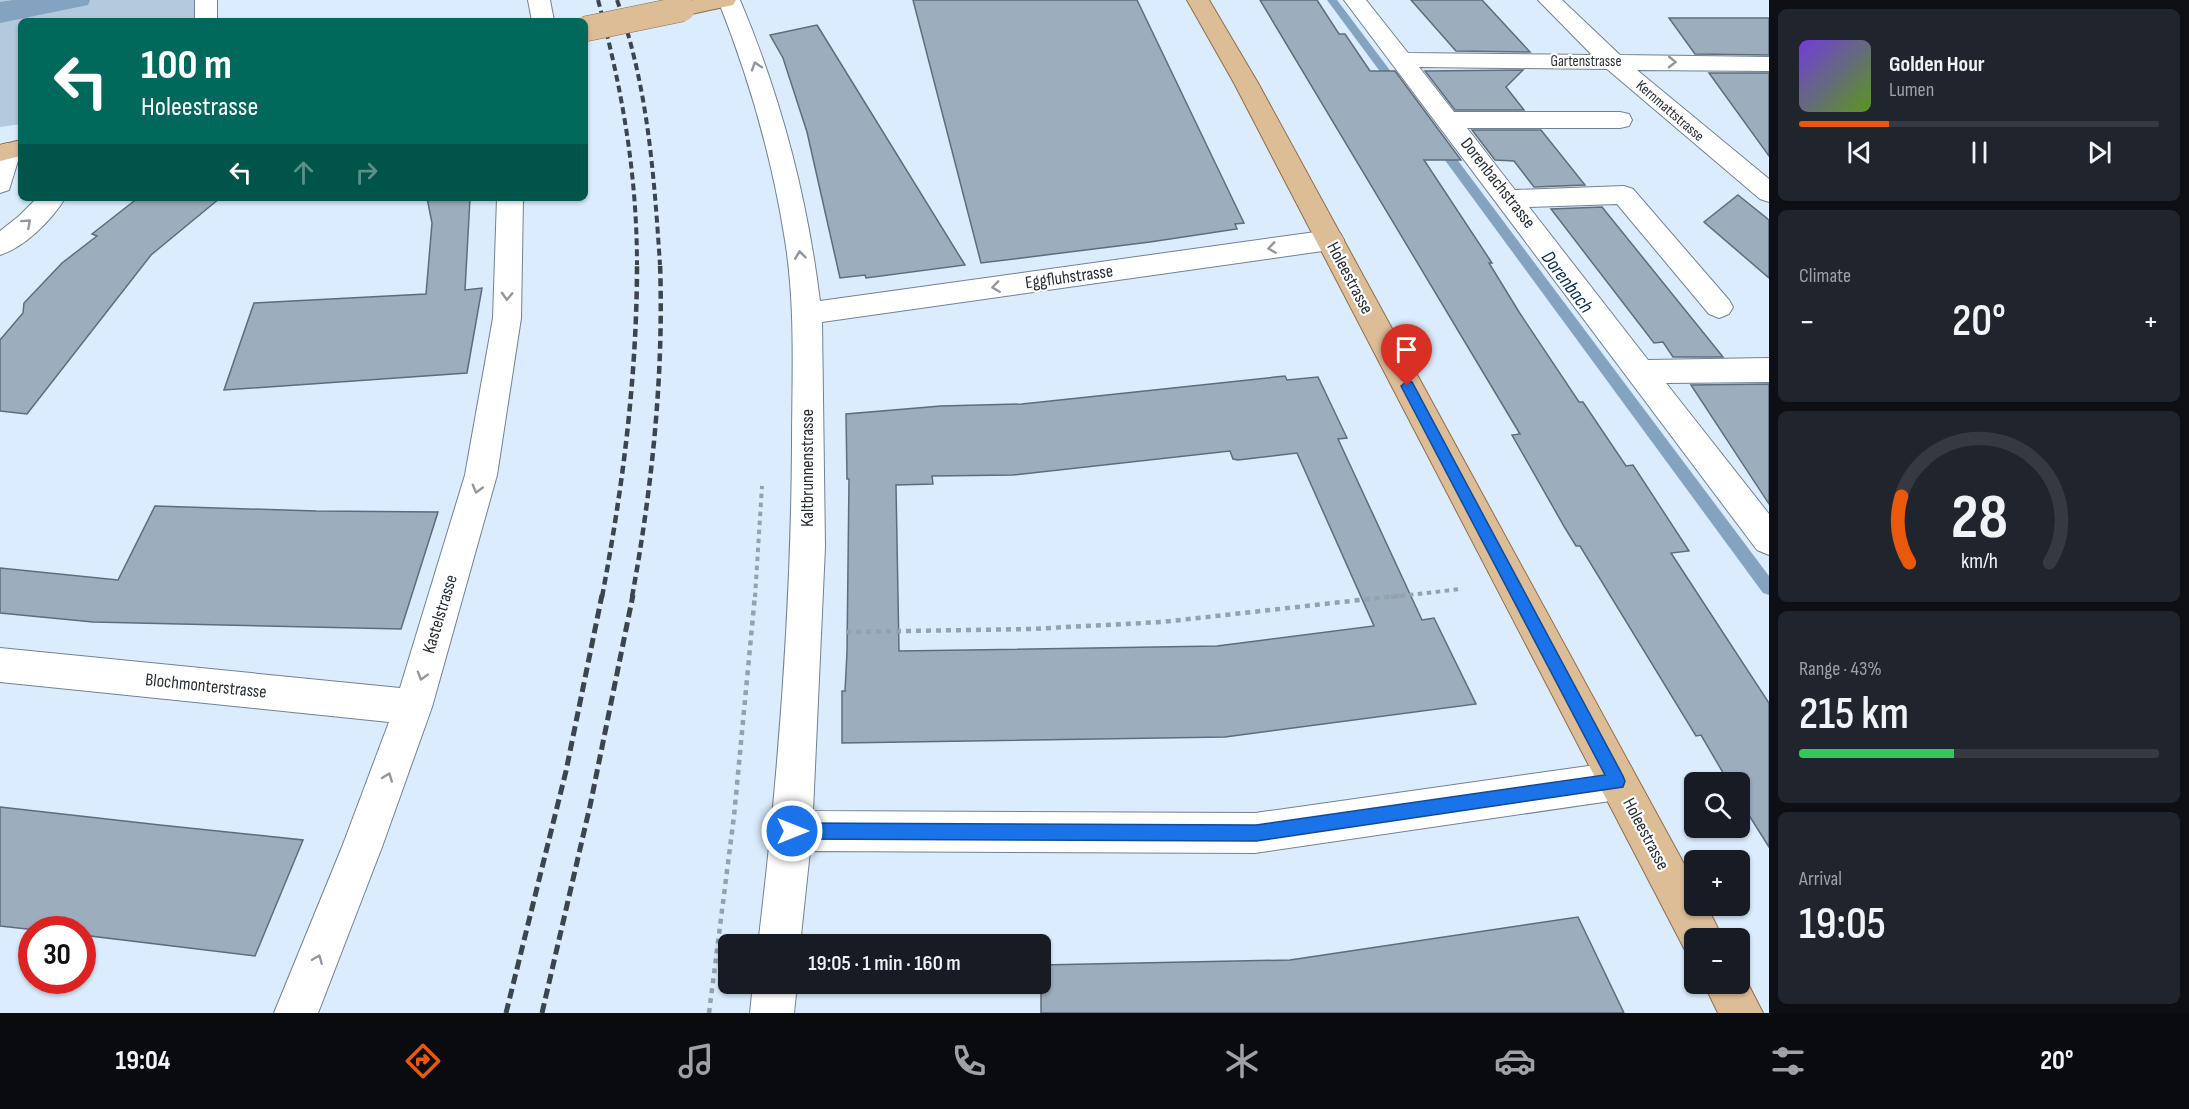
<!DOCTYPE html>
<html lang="en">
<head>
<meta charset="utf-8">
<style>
  body { margin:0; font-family:"Sofia Sans Condensed",sans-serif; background:#20242c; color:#f1f3f6; height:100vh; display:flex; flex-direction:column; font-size:22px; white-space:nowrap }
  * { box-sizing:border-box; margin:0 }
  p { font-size:20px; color:#9ea1a6 }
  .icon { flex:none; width:33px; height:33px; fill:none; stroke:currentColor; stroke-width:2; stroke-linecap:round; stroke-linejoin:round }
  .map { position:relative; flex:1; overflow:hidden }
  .sheet { display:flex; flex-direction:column; gap:9px; padding:9px; background:#0d0f14; width:420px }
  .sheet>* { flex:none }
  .hud { position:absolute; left:18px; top:18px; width:570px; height:183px; border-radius:9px; box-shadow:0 2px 4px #0004; background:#00695c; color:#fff; overflow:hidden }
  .fabs { position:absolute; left:1684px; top:772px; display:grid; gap:12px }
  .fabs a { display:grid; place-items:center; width:66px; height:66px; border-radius:9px; background:#171b24; box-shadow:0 2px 4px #0004; font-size:30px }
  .speed { position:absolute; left:18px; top:916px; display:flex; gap:12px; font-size:30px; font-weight:700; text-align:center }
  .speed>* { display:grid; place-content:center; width:78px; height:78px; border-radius:50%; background:#171b24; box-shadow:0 2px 4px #0004; line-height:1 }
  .speed .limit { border:9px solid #d22; background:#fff; color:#111 }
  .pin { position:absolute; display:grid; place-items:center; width:51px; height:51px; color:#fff; margin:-62px -26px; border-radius:50% 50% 50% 0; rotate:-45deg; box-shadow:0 0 6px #0007 }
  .pin .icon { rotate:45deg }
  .me { position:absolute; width:66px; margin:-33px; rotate:90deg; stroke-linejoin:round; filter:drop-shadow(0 0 4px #0008) }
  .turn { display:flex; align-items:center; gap:21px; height:126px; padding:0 24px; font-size:27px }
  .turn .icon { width:78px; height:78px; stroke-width:2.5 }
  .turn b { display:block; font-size:42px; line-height:51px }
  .lanes { display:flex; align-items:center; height:57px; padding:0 24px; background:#0003; justify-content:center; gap:30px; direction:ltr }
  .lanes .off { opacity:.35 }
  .big { font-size:45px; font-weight:600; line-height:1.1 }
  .sheet .tile { flex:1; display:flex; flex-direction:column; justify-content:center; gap:9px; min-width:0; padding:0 21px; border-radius:9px; background:#20242c }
  .sheet .dial { align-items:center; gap:0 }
  .dial svg { height:156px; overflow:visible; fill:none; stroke:#363941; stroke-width:7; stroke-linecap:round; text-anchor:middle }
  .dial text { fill:#f1f3f6; stroke:none }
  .song { display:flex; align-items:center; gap:18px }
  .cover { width:72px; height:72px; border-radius:9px; background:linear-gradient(135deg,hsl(260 70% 55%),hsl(90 70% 35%)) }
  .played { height:6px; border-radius:3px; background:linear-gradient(90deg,#ea580c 25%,#363941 25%) }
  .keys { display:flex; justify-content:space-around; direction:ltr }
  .heat { display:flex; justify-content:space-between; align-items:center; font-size:33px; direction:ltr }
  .charge { height:9px; border-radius:4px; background:linear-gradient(90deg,#34c759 43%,#363941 0) }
  .trip { position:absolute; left:718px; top:934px; width:333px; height:60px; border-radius:9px; background:#171b24; box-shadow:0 2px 4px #0004; font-weight:600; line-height:60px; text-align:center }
  .tabs { display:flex; height:96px; justify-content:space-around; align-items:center; background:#090b0e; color:#9ea1a6 }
  .tabs .icon { width:42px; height:42px }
  .tabs .active { color:#ea580c }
  .tabs b { font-size:27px; color:#f1f3f6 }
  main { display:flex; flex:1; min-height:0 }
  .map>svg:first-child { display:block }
  .green { fill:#b3c9de }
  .water { fill:#84a3c1 }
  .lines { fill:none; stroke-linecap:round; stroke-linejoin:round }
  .stream { fill:#84a3c1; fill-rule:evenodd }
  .building { fill:#9cadbd; stroke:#5d6d7c; stroke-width:1.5; fill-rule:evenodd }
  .minor-casing { stroke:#728292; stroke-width:2 }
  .major-casing { stroke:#8f6e47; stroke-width:2 }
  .path-far1 { stroke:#94a1ae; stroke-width:4; stroke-dasharray:4.5 4.5; stroke-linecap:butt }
  .path { stroke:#94a1ae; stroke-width:4.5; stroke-dasharray:5 5; stroke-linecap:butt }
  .minor { fill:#fff; fill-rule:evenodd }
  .major { fill:#ddbd96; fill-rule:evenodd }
  .rail-far2 { stroke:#3c444c; stroke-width:4; stroke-dasharray:7 4; stroke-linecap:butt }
  .rail-far1 { stroke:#3c444c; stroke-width:4.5; stroke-dasharray:8 4.5; stroke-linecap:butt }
  .rail { stroke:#3c444c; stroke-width:5; stroke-dasharray:10 5; stroke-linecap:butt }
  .major-bridge-casing { stroke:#8f6e47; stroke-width:26; stroke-linecap:butt }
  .major-bridge { stroke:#ddbd96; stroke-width:25 }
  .oneway { stroke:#94969a }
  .route { fill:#1a73e8; stroke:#114b97; stroke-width:1.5 }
  .labels { text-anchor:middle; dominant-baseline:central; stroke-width:4.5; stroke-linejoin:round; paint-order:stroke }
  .far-street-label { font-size:15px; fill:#282e35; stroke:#fff }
  .street-label { font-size:18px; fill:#282e35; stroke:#fff }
  .water-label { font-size:20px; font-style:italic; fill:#072d4b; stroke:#fff }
</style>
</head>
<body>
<main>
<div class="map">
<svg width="1769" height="1013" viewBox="0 0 1769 1013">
  <rect width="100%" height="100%" fill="#daecfd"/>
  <path class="green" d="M 0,0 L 197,0 L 196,21 L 21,21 L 21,124 L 0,127 Z"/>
  <path class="water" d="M 13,0 L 90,0 L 88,5 L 0,23 L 0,2 Z"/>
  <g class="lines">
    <g class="stream">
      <path d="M 1327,0 L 1337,0 L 1401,85 L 1401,89 L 1393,89 Z"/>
      <path d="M 1440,141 L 1444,142 L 1769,576 L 1769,595 L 1763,593 L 1436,148 L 1436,142 Z"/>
    </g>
  </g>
  <g class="building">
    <path d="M 913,0 L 1137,0 L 1244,223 L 1235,224 L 1237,229 L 1150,242 L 981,263 Z"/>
    <path d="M 1260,0 L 1317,0 L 1339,34 L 1345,34 L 1370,71 L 1395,71 L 1461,160 L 1424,160 L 1492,263 L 1489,263 L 1519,312 L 1579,402 L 1583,402 L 1626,466 L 1633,465 L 1689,551 L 1671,553 L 1769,703 L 1769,847 L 1740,801 L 1740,783 L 1729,783 L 1701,735 L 1696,736 L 1580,546 L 1576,546 L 1565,528 L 1512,435 L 1520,434 Z"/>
    <path d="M 1411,0 L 1482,0 L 1530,52 L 1456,51 Z"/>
    <path d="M 1669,18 L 1769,18 L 1769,55 L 1695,54 Z"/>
    <path d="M 817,25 L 965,265 L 866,278 L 865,275 L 840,278 L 807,132 L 783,58 L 770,35 Z"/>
    <path d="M 1523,70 L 1506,87 L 1524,110 L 1455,110 L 1425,71 Z"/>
    <path d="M 1709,73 L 1769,73 L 1769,156 Z"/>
    <path d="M 1472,130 L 1541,130 L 1585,185 L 1534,187 L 1514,161 L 1495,160 Z"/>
    <path d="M 1738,195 L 1769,220 L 1769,278 L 1704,222 Z"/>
    <path d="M 138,198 L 220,198 L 151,255 L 27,414 L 0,411 L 0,340 L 23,313 L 24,303 L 62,263 L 97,236 L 92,234 Z"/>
    <path d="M 427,198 L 470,198 L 465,290 L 482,288 L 467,373 L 224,390 L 254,303 L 426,294 L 432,223 Z"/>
    <path d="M 1602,207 L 1723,357 L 1673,357 L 1663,342 L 1654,343 L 1551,209 Z"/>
    <path d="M 1285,376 L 1287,380 L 1318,377 L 1347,438 L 1338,439 L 1422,620 L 1434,618 L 1476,704 L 1225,737 L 842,743 L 842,691 L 845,691 L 847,652 L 849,479 L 847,479 L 846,414 L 941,406 L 1022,404 ZM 1230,451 L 1233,459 L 1238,460 L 1297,453 L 1374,626 L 1217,646 L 899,651 L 896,485 L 933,484 L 932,476 L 1013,475 Z"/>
    <path d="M 1769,384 L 1769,504 L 1691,385 Z"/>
    <path d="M 155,506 L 316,511 L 438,512 L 401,629 L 93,622 L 0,613 L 0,568 L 118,580 Z"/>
    <path d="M 0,807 L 160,825 L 303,840 L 255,956 L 82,935 L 82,930 L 36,930 L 0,926 Z"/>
    <path d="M 1578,917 L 1624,1013 L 1041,1013 L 1041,965 L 1290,960 Z"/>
  </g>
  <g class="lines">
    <g class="minor-casing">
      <g id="minor">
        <rect x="195" y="0" width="22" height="21"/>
        <path d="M 528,0 L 550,0 L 554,21 L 532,21 Z"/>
        <path d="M 718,0 L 740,0 C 781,97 807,196 820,301 L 1330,230 L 1340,233 L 1344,240 L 1340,247 L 1330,250 L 822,322 L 825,547 L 813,811 L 1255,813 L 1617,762 L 1631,767 L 1636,781 L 1631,795 L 1617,800 L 1255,853 L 810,851 L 800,945 L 758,945 C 778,780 791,613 792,446 C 792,378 796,308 785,240 C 772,157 749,78 718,0 Z"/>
        <path d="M 1344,0 L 1366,0 L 1408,53 L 1592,55 L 1538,0 L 1562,0 L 1620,55 L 1769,57 L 1769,71 L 1637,70 L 1769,179 L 1769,202 L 1760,199 L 1607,69 L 1419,67 L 1454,112 L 1620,112 L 1629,114 L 1632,120 L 1629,126 L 1620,128 L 1467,128 L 1515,190 L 1624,186 L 1633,189 L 1729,300 L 1733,307 L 1729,314 L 1719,318 L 1709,314 L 1617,204 L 1529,207 L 1648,360 L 1769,358 L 1769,382 L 1666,383 L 1769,514 L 1769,555 L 1757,550 Z"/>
        <path d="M 8,143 L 17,145 L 21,151 L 9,190 L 0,193 L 0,145 Z"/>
        <path d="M 37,198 L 65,198 C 52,220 25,247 0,255 L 0,231 L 19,216 Z"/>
        <path d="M 497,198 L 523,198 L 521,318 L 497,475 L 432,707 L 382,847 L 318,1013 L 274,1013 L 342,847 L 389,722 L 0,682 L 0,648 L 400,688 L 465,475 L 493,318 Z"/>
        <path d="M 753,984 L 797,984 L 794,1013 L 750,1013 Z"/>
      </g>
    </g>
    <g class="major-casing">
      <g id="major">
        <path d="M 693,0 L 736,0 L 733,5 L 682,16 L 674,14 L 671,9 L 674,4 Z"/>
        <path d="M 1187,0 L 1209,0 L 1258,83 L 1695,884 L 1695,906 L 1707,906 L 1723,939 L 1695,939 L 1695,957 L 1687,954 L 1234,83 Z"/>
        <path d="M 21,140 L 21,156 L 0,161 L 0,145 Z"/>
        <path d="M 1740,968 L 1763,1013 L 1718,1013 L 1704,984 L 1740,984 Z"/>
      </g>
    </g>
    <g class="path-far1">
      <path d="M 755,597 L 762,486"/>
      <path d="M 1391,597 L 1461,589"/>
    </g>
    <g class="path">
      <path d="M 846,632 L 1030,629 L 1162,622 L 1405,595"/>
      <path d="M 709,1013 L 734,816 L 755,595"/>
    </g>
    <use href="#minor" class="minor"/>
    <use href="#major" class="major"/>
    <g class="rail-far2">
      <path d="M 598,0 C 622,88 637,174 637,265"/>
      <path d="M 617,0 C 648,86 654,175 660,265"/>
    </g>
    <g class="rail-far1">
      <path d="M 602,597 C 623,486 637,376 637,263"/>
      <path d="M 632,597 C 652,488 664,374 660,263"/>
    </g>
    <g class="rail">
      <path d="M 506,1013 L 566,771 L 602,595"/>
      <path d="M 542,1013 L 590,806 L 633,595"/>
    </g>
    <g class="major-bridge-casing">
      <path id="major-bridge" d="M 585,29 L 682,9"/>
    </g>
    <use href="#major-bridge" class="major-bridge"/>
  </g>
  <defs><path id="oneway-chevron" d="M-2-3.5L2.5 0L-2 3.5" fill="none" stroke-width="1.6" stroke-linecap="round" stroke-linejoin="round" transform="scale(1.5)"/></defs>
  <g class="oneway">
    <use href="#oneway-chevron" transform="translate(1672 62) rotate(1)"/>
    <use href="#oneway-chevron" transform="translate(756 66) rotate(-108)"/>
    <use href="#oneway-chevron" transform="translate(27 223) rotate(-42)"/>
    <use href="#oneway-chevron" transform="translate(1272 248) rotate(172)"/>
    <use href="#oneway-chevron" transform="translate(800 255) rotate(-97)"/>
    <use href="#oneway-chevron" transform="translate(996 287) rotate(172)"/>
    <use href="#oneway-chevron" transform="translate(507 296) rotate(92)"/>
    <use href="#oneway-chevron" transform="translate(477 489) rotate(106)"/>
    <use href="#oneway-chevron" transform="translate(422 676) rotate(106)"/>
    <use href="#oneway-chevron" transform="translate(388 777) rotate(-70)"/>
    <use href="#oneway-chevron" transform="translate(318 959) rotate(-68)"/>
  </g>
  <path class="route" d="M 1407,381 L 1412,382 L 1623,776 L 1625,781 L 1623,787 L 1256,841 L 792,839 L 786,837 L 783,831 L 786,825 L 792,823 L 1256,825 L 1605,775 L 1401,386 Z"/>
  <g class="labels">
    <g class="far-street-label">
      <text x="1586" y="61">Gartenstrasse</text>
      <text transform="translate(1670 111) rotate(41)">Kernmattstrasse</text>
    </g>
    <g class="street-label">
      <text transform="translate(1498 183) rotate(52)">Dorenbachstrasse</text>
      <text transform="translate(1069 277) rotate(-8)">Eggfluhstrasse</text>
      <text transform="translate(1350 278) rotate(62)">Holeestrasse</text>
      <text transform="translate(807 468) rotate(-90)">Kaltbrunnenstrasse</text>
      <text transform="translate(440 614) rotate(-73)">Kastelstrasse</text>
      <text transform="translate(206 686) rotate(6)">Blochmonterstrasse</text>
      <text transform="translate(1646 834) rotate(62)">Holeestrasse</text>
    </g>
    <g class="water-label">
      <text transform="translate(1567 282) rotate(53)">Dorenbach</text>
    </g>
  </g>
</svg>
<div class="fabs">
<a><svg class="icon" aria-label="search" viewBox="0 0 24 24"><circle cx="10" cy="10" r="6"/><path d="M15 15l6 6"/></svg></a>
<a>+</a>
<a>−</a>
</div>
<div class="speed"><div class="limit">30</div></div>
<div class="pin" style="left:1407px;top:386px;background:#d93025"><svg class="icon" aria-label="arrive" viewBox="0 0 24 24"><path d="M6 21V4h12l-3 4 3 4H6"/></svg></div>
<svg class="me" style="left:792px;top:831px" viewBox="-20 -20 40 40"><circle r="17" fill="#1a73e8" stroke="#fff" stroke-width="3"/><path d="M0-11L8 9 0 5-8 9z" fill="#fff"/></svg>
<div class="trip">19:05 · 1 min · 160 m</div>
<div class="hud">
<div class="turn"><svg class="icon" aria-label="left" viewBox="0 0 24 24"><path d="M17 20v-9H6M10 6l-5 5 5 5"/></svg><div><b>100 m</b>Holeestrasse</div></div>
<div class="lanes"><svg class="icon" aria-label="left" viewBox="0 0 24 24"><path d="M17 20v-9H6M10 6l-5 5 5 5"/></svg><svg class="icon off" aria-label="ahead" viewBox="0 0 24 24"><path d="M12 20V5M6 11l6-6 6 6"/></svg><svg class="icon off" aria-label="right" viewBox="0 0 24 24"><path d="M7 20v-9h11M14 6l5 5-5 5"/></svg></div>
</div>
</div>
<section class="sheet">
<div class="tile">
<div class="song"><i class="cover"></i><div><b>Golden Hour</b><p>Lumen</p></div></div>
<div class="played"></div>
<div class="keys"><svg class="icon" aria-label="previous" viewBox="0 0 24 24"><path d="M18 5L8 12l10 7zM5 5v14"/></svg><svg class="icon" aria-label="pause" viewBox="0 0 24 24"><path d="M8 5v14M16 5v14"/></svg><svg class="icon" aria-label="next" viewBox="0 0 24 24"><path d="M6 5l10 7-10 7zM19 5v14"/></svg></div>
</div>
<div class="tile"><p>Climate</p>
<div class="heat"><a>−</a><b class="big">20°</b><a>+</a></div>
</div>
<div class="tile dial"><svg viewBox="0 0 100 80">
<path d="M14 69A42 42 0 1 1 86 69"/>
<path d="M14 69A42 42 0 0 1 10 35" stroke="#ea580c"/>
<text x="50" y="56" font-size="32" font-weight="700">28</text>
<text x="50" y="72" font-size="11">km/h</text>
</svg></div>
<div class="tile"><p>Range · 43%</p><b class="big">215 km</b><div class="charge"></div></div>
<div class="tile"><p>Arrival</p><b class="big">19:05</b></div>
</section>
</main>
<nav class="tabs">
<b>19:04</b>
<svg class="icon active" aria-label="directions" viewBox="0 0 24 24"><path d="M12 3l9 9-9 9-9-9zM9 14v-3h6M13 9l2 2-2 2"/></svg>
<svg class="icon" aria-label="music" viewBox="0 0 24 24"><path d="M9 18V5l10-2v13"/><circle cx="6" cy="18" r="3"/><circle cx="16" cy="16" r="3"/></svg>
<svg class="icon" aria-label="phone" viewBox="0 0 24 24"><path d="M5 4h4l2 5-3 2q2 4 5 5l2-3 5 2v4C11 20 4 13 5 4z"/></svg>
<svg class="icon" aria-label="climate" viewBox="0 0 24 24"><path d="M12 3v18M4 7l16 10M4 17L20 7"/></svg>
<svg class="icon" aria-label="car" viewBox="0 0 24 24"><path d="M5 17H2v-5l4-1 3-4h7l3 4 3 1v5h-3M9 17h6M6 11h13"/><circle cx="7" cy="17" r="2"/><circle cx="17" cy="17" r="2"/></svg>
<svg class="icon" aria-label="filters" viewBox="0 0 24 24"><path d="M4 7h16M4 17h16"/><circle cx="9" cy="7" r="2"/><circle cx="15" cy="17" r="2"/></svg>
<b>20°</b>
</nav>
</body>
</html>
